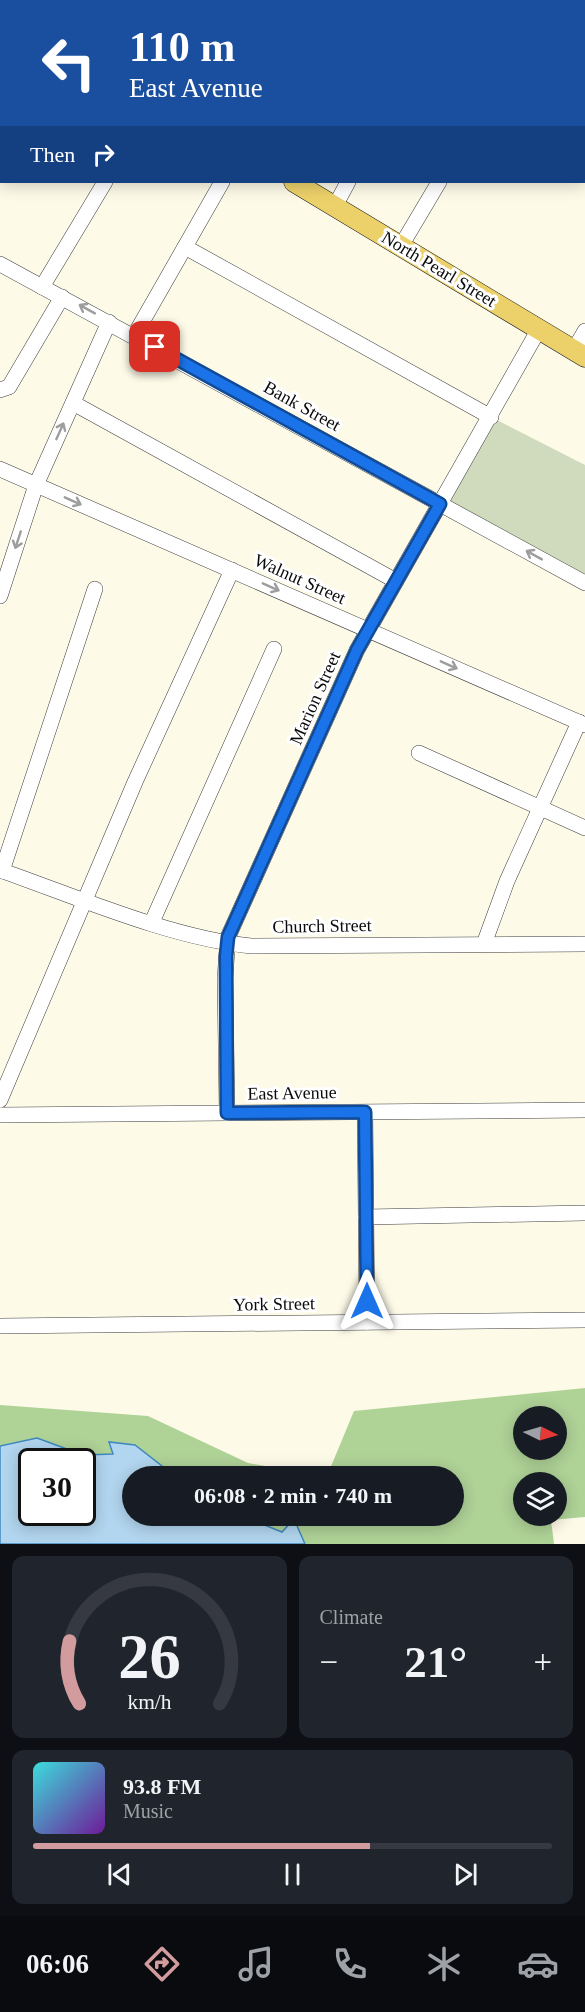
<!DOCTYPE html>
<html lang="en">
<head>
<meta charset="utf-8">
<style>
  body { margin:0; font-family:"Times New Roman",serif; background:#20242c; color:#f1f3f6; height:100vh; display:flex; flex-direction:column; font-size:22px; white-space:nowrap }
  * { box-sizing:border-box; margin:0 }
  p { font-size:20px; color:#9ea1a6 }
  .icon { flex:none; width:33px; height:33px; fill:none; stroke:currentColor; stroke-width:2; stroke-linecap:round; stroke-linejoin:round }
  .map { position:relative; height:1544px; overflow:hidden }
  .drawer { display:flex; flex-direction:column; gap:12px; padding:12px; background:#0d0f14; flex:1 }
  .drawer>* { flex:none }
  .top-card { position:absolute; left:0px; top:0px; width:585px; height:183px; box-shadow:0 3px 15px #0003; background:#1a4fa0; color:#fff; overflow:hidden }
  .needle { width:39px; rotate:95deg }
  .fabs { position:absolute; left:513px; top:1406px; display:grid; gap:12px }
  .fabs a { display:grid; place-items:center; width:54px; height:54px; border-radius:50%; background:#171b24; box-shadow:0 3px 15px #0003; font-size:30px }
  .speed { position:absolute; left:18px; top:1448px; display:flex; gap:12px; font-size:30px; font-weight:700; text-align:center }
  .speed>* { display:grid; place-content:center; width:78px; height:78px; border-radius:50%; background:#171b24; box-shadow:0 3px 15px #0003; line-height:1 }
  .speed .limit { border:3px solid #111; border-radius:9px; background:#fff; color:#111 }
  .pin { position:absolute; display:grid; place-items:center; width:51px; height:51px; color:#fff; margin:-26px; border-radius:12px; box-shadow:0 3px 9px #0006 }
  .me { position:absolute; width:66px; margin:-33px; rotate:0deg; stroke-linejoin:round; filter:drop-shadow(0 0 4px #0008) }
  .turn { display:flex; align-items:center; gap:21px; height:126px; padding:0 30px; font-size:27px }
  .turn .icon { width:78px; height:78px; stroke-width:2.5 }
  .turn b { display:block; font-size:42px; line-height:51px }
  .then { display:flex; align-items:center; height:57px; padding:0 30px; background:#0003; gap:12px; font-size:22px }
  .big { font-size:45px; font-weight:800; line-height:1.1 }
  .drawer .tile { flex:1; display:flex; flex-direction:column; justify-content:center; gap:9px; min-width:0; padding:0 21px; border-radius:12px; background:#20242c }
  .drawer .dial { align-items:center; gap:0 }
  .dial svg { height:156px; overflow:visible; fill:none; stroke:#363941; stroke-width:7; stroke-linecap:round; text-anchor:middle }
  .dial text { fill:#f1f3f6; stroke:none }
  .song { display:flex; align-items:center; gap:18px }
  .cover { width:72px; height:72px; border-radius:9px; background:linear-gradient(135deg,hsl(180 70% 55%),hsl(280 70% 35%)) }
  .played { height:6px; border-radius:3px; background:linear-gradient(90deg,#d29b9d 65%,#363941 65%) }
  .keys { display:flex; justify-content:space-around; direction:ltr }
  .heat { display:flex; justify-content:space-between; align-items:center; font-size:33px; direction:ltr }
  .drawer .tiles { flex:1; display:grid; gap:12px; grid-template-columns:1fr 1fr }
  .tile:last-child { grid-column:span 2 }
  .trip { position:absolute; left:122px; top:1466px; width:342px; height:60px; border-radius:30px; background:#171b24; box-shadow:0 3px 15px #0003; font-weight:800; line-height:60px; text-align:center }
  .tab-bar { display:flex; height:96px; justify-content:space-around; align-items:center; background:#090b0e; color:#9ea1a6 }
  .tab-bar .icon { width:42px; height:42px }
  .tab-bar .current { color:#d29b9d }
  .tab-bar b { font-size:27px; color:#f1f3f6 }
  .map>svg:first-child { display:block }
  .forest { fill:#afd297; fill-rule:evenodd }
  .cemetery { fill:#d0dbbd }
  .water { fill:#b2d6ef; stroke:#4088bf; stroke-width:1.5; fill-rule:evenodd }
  .lines { fill:none; stroke-linecap:round; stroke-linejoin:round }
  .minor-casing { stroke:#3d3d3d; stroke-width:16 }
  .major-casing { stroke:#1b1b1b; stroke-width:21 }
  .minor { stroke:#fff; stroke-width:15 }
  .major { stroke:#ecd16a; stroke-width:20 }
  .oneway { stroke:#9d9d9d }
  .route-casing { stroke:#114b97; stroke-width:15 }
  .route { stroke:#1a73e8; stroke-width:10 }
  .labels { text-anchor:middle; dominant-baseline:central; stroke-width:6; stroke-linejoin:round; paint-order:stroke }
  .street-label { font-size:18px; fill:#0a0a0a; stroke:#fff }
</style>
</head>
<body>
<div class="map">
<svg width="585" height="1544" viewBox="0 0 585 1544">
  <rect width="100%" height="100%" fill="#fdfae8"/>
  <g class="forest">
    <path d="M 585,1388 L 585,1517 L 551,1520 L 554,1544 L 305,1544 L 294,1519 L 282,1532 L 257,1522 L 251,1515 L 453,1515 L 453,1476 L 327,1476 L 354,1411 ZM 524,1416 L 556,1416 L 556,1449 L 524,1449 ZM 524,1482 L 556,1482 L 556,1515 L 524,1515 Z"/>
    <path d="M 0,1405 L 148,1416 L 248,1463 L 320,1476 L 187,1476 L 166,1469 L 135,1445 L 109,1442 L 113,1454 L 83,1455 L 37,1438 L 0,1446 Z"/>
  </g>
  <path class="cemetery" d="M 491,417 L 585,465 L 585,583 L 440,504 Z"/>
  <path class="water" d="M 37,1438 L 83,1455 L 113,1454 L 109,1442 L 135,1445 L 166,1469 L 187,1476 L 132,1476 L 132,1515 L 251,1515 L 257,1522 L 282,1532 L 294,1519 L 305,1544 L 0,1544 L 0,1446 ZM 32,1461 L 82,1461 L 82,1512 L 32,1512 Z"/>
  <g class="lines">
    <g class="minor-casing">
      <g id="minor">
        <path d="M 359,0 L 362,2"/>
        <path d="M 214,2 L 214,0"/>
        <path d="M 310,2 L 312,0"/>
        <path d="M 328,2 L 328,0"/>
        <path d="M 0,100 L 2,98"/>
        <path d="M 584,133 L 585,134"/>
        <path d="M 0,143 L 2,144"/>
        <path d="M 335,206 L 348,182"/>
        <path d="M 401,246 L 439,182"/>
        <path d="M 185,247 L 491,417"/>
        <path d="M 0,264 L 585,583"/>
        <path d="M 42,287 L 105,182"/>
        <path d="M 134,336 L 222,182"/>
        <path d="M 574,350 L 585,331"/>
        <path d="M 0,390 L 9,387 L 62,297"/>
        <path d="M 73,403 L 396,581"/>
        <path d="M 0,469 L 585,725"/>
        <path d="M 0,596 L 36,485 L 109,322"/>
        <path d="M 419,753 L 585,828"/>
        <path d="M 0,870 C 77,897 171,938 251,946 L 585,944"/>
        <path d="M 2,871 L 95,589"/>
        <path d="M 152,922 L 274,649"/>
        <path d="M 484,944 L 507,881 L 579,722"/>
        <path d="M 0,1100 L 135,782 L 232,570"/>
        <path d="M 365,1112 L 367,1322"/>
        <path d="M 227,1113 L 225,978 L 228,937 L 357,650 L 539,329"/>
        <path d="M 0,1115 L 585,1110"/>
        <path d="M 366,1217 L 585,1213"/>
        <path d="M 0,1326 L 585,1320"/>
      </g>
    </g>
    <g class="major-casing">
      <g id="major">
        <path d="M 0,5 L 2,6"/>
        <path d="M 294,182 L 585,357"/>
      </g>
    </g>
    <use href="#minor" class="minor"/>
    <use href="#major" class="major"/>
  </g>
  <defs><path id="oneway-shaft" d="M-6 0H5M1.5-3L5.5 0L1.5 3" fill="none" stroke-width="1.6" stroke-linecap="round" stroke-linejoin="round" transform="scale(1.5)"/></defs>
  <g class="oneway">
    <use href="#oneway-shaft" transform="translate(87 309) rotate(-151)"/>
    <use href="#oneway-shaft" transform="translate(60 431) rotate(-66)"/>
    <use href="#oneway-shaft" transform="translate(73 501) rotate(24)"/>
    <use href="#oneway-shaft" transform="translate(18 540) rotate(108)"/>
    <use href="#oneway-shaft" transform="translate(534 555) rotate(-151)"/>
    <use href="#oneway-shaft" transform="translate(271 587) rotate(24)"/>
    <use href="#oneway-shaft" transform="translate(449 665) rotate(24)"/>
  </g>
  <g class="lines">
    <g class="route-casing">
      <path id="route" d="M 155,347 L 440,504 L 357,650 L 228,937 L 226,956 L 227,1113 L 365,1112 L 367,1301"/>
    </g>
    <use href="#route" class="route"/>
  </g>
  <g class="labels">
    <g class="street-label">
      <text transform="translate(439 269) rotate(31)">North Pearl Street</text>
      <text transform="translate(302 406) rotate(29)">Bank Street</text>
      <text transform="translate(300 579) rotate(24)">Walnut Street</text>
      <text transform="translate(315 698) rotate(-66)">Marion Street</text>
      <text transform="translate(322 926) rotate(-1)">Church Street</text>
      <text transform="translate(292 1093) rotate(-1)">East Avenue</text>
      <text transform="translate(274 1304) rotate(-1)">York Street</text>
    </g>
  </g>
</svg>
<div class="fabs">
<a><svg class="needle" viewBox="-14 -14 28 28"><path d="M0-13l5 13h-10z" fill="#e53935"/><path d="M0 13l5-13h-10z" fill="#9ea1a6"/></svg></a>
<a><svg class="icon" aria-label="layers" viewBox="0 0 24 24"><path d="M12 4l9 5-9 5-9-5zM3 14l9 5 9-5"/></svg></a>
</div>
<div class="speed"><div class="limit">30</div></div>
<div class="pin" style="left:155px;top:347px;background:#d93025"><svg class="icon" aria-label="arrive" viewBox="0 0 24 24"><path d="M6 21V4h12l-3 4 3 4H6"/></svg></div>
<svg class="me" style="left:367px;top:1301px" viewBox="-20 -20 40 40"><path d="M0-17L14 15 0 8-14 15z" fill="#1a73e8" stroke="#fff" stroke-width="4"/></svg>
<div class="trip">06:08 · 2 min · 740 m</div>
<div class="top-card">
<div class="turn"><svg class="icon" aria-label="left" viewBox="0 0 24 24"><path d="M17 20v-9H6M10 6l-5 5 5 5"/></svg><div><b>110 m</b>East Avenue</div></div>
<div class="then">Then<svg class="icon" aria-label="right" viewBox="0 0 24 24"><path d="M7 20v-9h11M14 6l5 5-5 5"/></svg></div>
</div>
</div>
<section class="drawer">
<div class="tiles">
<div class="tile dial"><svg viewBox="0 0 100 80">
<path d="M14 69A42 42 0 1 1 86 69"/>
<path d="M14 69A42 42 0 0 1 9 37" stroke="#d29b9d"/>
<text x="50" y="56" font-size="32" font-weight="700">26</text>
<text x="50" y="72" font-size="11">km/h</text>
</svg></div>
<div class="tile"><p>Climate</p>
<div class="heat"><a>−</a><b class="big">21°</b><a>+</a></div>
</div>
<div class="tile">
<div class="song"><i class="cover"></i><div><b>93.8 FM</b><p>Music</p></div></div>
<div class="played"></div>
<div class="keys"><svg class="icon" aria-label="previous" viewBox="0 0 24 24"><path d="M18 5L8 12l10 7zM5 5v14"/></svg><svg class="icon" aria-label="pause" viewBox="0 0 24 24"><path d="M8 5v14M16 5v14"/></svg><svg class="icon" aria-label="next" viewBox="0 0 24 24"><path d="M6 5l10 7-10 7zM19 5v14"/></svg></div>
</div>
</div>
</section>
<nav class="tab-bar">
<b>06:06</b>
<svg class="icon current" aria-label="directions" viewBox="0 0 24 24"><path d="M12 3l9 9-9 9-9-9zM9 14v-3h6M13 9l2 2-2 2"/></svg>
<svg class="icon" aria-label="music" viewBox="0 0 24 24"><path d="M9 18V5l10-2v13"/><circle cx="6" cy="18" r="3"/><circle cx="16" cy="16" r="3"/></svg>
<svg class="icon" aria-label="phone" viewBox="0 0 24 24"><path d="M5 4h4l2 5-3 2q2 4 5 5l2-3 5 2v4C11 20 4 13 5 4z"/></svg>
<svg class="icon" aria-label="climate" viewBox="0 0 24 24"><path d="M12 3v18M4 7l16 10M4 17L20 7"/></svg>
<svg class="icon" aria-label="car" viewBox="0 0 24 24"><path d="M5 17H2v-5l4-1 3-4h7l3 4 3 1v5h-3M9 17h6M6 11h13"/><circle cx="7" cy="17" r="2"/><circle cx="17" cy="17" r="2"/></svg>
</nav>
</body>
</html>
